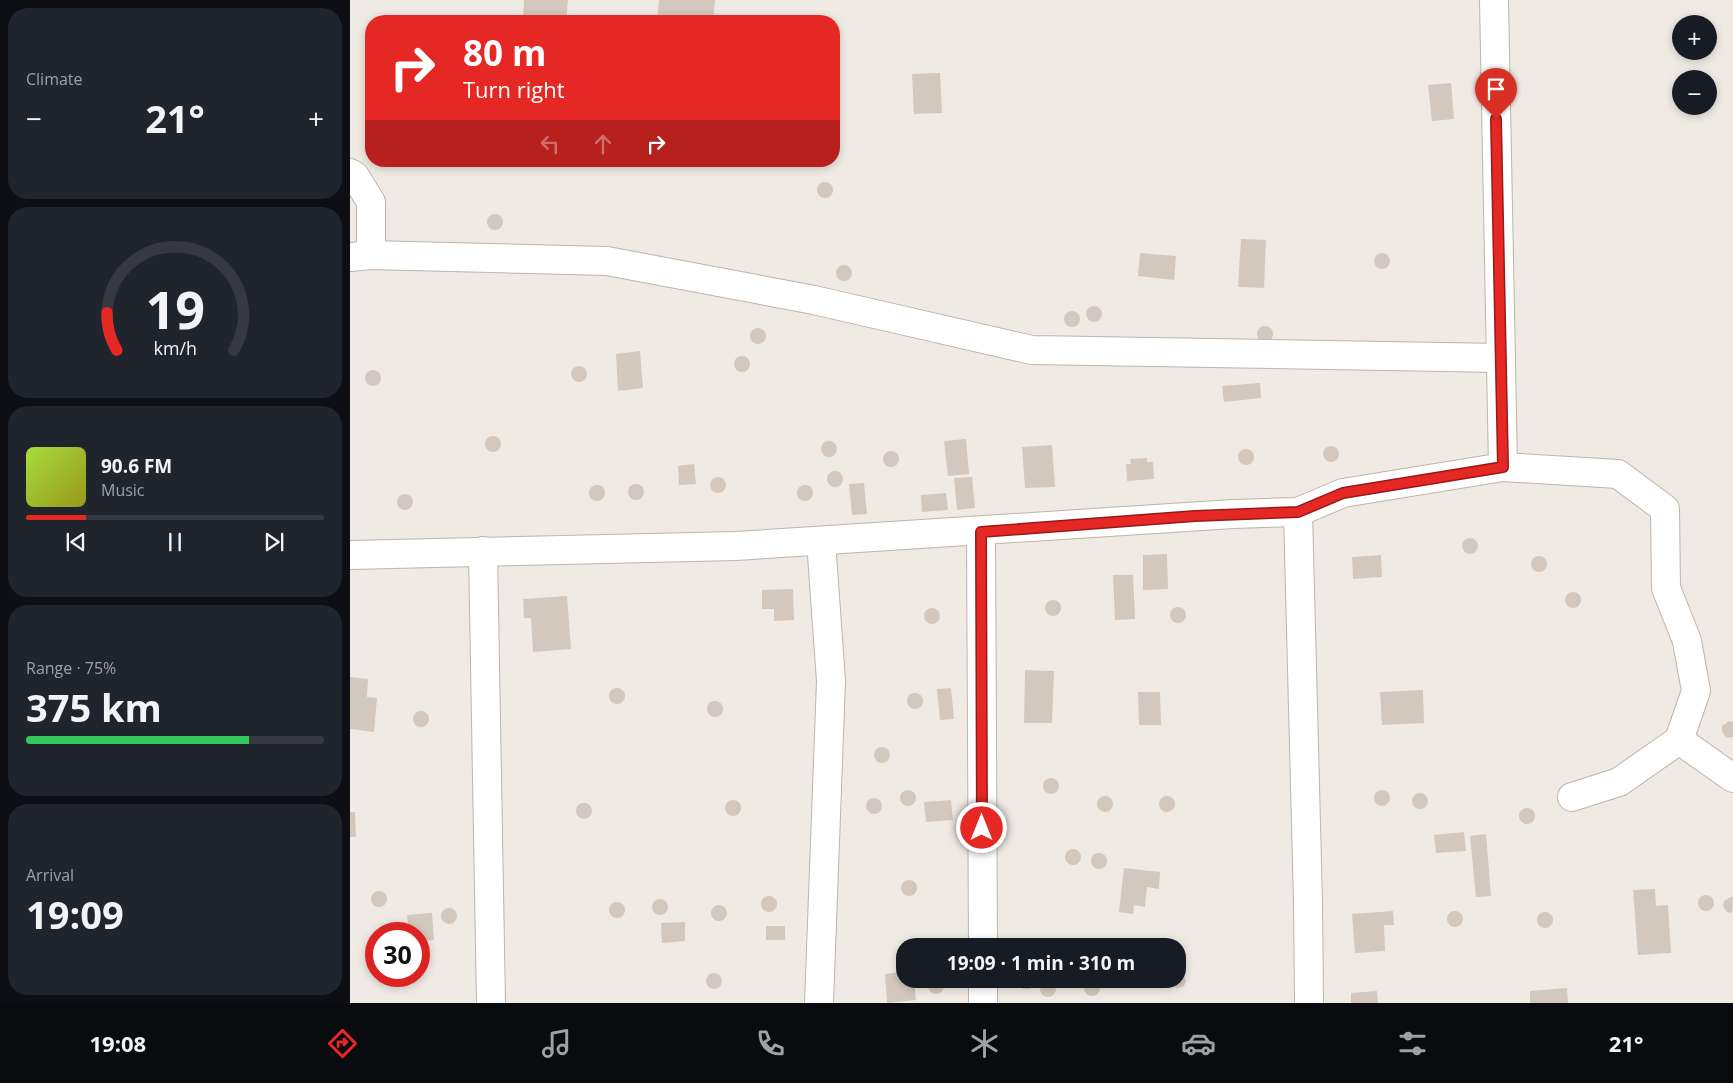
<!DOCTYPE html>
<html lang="en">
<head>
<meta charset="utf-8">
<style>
  body { margin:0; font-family:"Open Sans",sans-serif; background:#20242c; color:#f1f3f6; height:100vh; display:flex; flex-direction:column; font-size:19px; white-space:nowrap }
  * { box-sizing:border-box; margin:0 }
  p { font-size:16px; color:#9ea1a6 }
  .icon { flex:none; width:28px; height:28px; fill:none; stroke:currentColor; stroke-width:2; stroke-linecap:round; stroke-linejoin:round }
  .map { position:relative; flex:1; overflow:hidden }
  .panel { display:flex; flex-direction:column; gap:8px; padding:8px; background:#0d0f14; width:350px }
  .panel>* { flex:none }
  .top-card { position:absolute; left:15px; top:15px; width:475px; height:152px; border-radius:20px; box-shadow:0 2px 8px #0003; background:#e62825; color:#fff; overflow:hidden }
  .buttons { position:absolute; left:1322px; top:15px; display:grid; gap:10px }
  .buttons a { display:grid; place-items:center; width:45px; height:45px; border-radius:50%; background:#171b24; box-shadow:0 2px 8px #0003; font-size:25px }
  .speed { position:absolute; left:15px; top:922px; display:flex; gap:10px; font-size:25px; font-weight:700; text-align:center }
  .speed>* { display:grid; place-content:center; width:65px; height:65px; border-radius:50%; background:#171b24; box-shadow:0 2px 8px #0003; line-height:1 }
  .speed .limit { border:8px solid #d22; background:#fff; color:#111 }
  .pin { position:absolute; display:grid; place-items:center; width:42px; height:42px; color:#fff; margin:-51px -21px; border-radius:50% 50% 50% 0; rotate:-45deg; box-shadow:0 0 5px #0007 }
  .pin .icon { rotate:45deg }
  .me { position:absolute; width:55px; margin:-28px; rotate:0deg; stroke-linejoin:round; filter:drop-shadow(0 0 4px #0008) }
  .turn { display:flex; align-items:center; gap:18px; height:105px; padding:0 15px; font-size:22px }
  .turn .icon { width:65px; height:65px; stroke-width:2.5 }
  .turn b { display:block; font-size:35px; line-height:42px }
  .lanes { display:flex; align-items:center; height:48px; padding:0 15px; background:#0003; justify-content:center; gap:25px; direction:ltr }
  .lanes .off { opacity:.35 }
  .big { font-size:38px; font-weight:700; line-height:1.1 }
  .panel .card { flex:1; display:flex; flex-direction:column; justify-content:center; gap:8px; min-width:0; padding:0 18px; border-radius:20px; background:#20242c }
  .panel .dial { align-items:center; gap:0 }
  .dial svg { height:130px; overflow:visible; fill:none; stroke:#363941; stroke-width:7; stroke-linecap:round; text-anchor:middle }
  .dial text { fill:#f1f3f6; stroke:none }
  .song { display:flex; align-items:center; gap:15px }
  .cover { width:60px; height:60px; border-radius:8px; background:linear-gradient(135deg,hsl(80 70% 55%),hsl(60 70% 35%)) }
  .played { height:5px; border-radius:2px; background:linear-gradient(90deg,#e62825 20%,#363941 20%) }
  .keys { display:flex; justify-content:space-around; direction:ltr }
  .heat { display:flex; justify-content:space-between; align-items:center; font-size:28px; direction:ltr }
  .charge { height:8px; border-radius:4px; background:linear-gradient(90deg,#34c759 75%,#363941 0) }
  .trip { position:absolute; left:546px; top:938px; width:290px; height:50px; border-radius:20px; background:#171b24; box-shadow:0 2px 8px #0003; font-weight:700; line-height:50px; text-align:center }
  .menu { display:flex; height:80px; justify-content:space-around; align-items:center; background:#090b0e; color:#9ea1a6 }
  .menu .icon { width:35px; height:35px }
  .menu .on { color:#e62825 }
  .menu b { font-size:22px; color:#f1f3f6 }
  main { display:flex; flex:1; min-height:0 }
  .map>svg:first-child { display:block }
  .building { fill:#d3c8bd }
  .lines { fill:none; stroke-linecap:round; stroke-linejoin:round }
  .minor-casing { stroke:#bdb4aa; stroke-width:30 }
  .minor { stroke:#fff; stroke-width:28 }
  .route-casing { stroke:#961a18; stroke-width:12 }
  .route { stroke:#e62825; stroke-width:9 }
</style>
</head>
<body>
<main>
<section class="panel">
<div class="card"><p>Climate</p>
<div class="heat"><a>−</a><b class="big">21°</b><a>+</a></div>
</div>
<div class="card dial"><svg viewBox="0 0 100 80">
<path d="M14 69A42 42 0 1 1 86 69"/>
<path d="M14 69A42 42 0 0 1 8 46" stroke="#e62825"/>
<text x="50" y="56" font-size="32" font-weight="700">19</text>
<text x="50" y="72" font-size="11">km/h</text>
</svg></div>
<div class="card">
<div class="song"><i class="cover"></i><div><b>90.6 FM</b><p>Music</p></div></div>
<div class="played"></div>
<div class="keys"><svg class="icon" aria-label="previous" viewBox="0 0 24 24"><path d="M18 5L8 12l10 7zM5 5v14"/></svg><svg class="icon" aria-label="pause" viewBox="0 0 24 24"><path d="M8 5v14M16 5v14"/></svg><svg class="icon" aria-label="next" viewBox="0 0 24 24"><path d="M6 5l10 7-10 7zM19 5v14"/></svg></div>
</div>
<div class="card"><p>Range · 75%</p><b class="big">375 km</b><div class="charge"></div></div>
<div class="card"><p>Arrival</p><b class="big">19:09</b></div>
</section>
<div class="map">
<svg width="1383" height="1003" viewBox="0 0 1383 1003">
  <rect width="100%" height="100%" fill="#f0eae4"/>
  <g class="building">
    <path d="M 174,0 L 218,0 L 216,21 L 173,21 Z"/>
    <path d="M 309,0 L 365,0 L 363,21 L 307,21 Z"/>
    <path d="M 590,73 L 592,113 L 564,114 L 562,74 Z"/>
    <path d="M 1101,83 L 1104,119 L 1082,121 L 1078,85 Z"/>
    <path d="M 181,161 L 205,161 L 205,165 L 181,163 Z"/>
    <circle cx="475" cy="190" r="8"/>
    <circle cx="145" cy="222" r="8"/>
    <path d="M 891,239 L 916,240 L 914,288 L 888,287 Z"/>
    <circle cx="1032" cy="261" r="8"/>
    <path d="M 790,253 L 826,256 L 824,280 L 788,276 Z"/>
    <circle cx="494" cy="273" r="8"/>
    <circle cx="744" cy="314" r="8"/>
    <circle cx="722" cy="319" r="8"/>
    <circle cx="915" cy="334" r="8"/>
    <circle cx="408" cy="336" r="8"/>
    <path d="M 290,351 L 293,388 L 268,391 L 266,354 Z"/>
    <circle cx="392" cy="364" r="8"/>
    <circle cx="229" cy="374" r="8"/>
    <circle cx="23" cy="378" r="8"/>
    <path d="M 910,383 L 911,398 L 874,402 L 872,386 Z"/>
    <circle cx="143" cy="444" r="8"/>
    <path d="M 616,439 L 619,474 L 598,476 L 594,441 Z"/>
    <circle cx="479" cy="449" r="8"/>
    <path d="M 702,445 L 705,487 L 675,488 L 672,447 Z"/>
    <circle cx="981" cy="454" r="8"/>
    <circle cx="896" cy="457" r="8"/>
    <circle cx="541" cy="459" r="8"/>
    <path d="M 797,458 L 797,462 L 803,462 L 804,479 L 777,481 L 776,464 L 781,464 L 780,459 Z"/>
    <path d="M 344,464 L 346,484 L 329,485 L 328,466 Z"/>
    <circle cx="485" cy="479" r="8"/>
    <circle cx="368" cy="485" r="8"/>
    <path d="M 622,477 L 625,508 L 607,510 L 604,478 Z"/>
    <path d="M 514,483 L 517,514 L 502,515 L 499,484 Z"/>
    <circle cx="286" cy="492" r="8"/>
    <circle cx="455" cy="493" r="8"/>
    <circle cx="247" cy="493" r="8"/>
    <path d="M 596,493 L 598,510 L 572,512 L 571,495 Z"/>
    <circle cx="55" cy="502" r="8"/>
    <circle cx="1120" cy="546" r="8"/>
    <path d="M 817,554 L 818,589 L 793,590 L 793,555 Z"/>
    <path d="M 1031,555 L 1032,577 L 1003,579 L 1002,557 Z"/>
    <circle cx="1189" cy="564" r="8"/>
    <path d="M 763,575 L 783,575 L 785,619 L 765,620 Z"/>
    <path d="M 443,589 L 444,620 L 424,621 L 424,609 L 412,609 L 412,590 Z"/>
    <circle cx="1223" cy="600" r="8"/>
    <path d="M 217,596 L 221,649 L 183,652 L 181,618 L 174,618 L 173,599 Z"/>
    <circle cx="703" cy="608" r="8"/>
    <circle cx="828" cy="615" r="8"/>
    <circle cx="582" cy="616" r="8"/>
    <path d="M 675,670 L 704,671 L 702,723 L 674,723 Z"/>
    <path d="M 0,677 L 18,679 L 17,697 L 27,698 L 24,732 L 0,729 Z"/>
    <circle cx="267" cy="696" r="8"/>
    <path d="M 601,688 L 604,719 L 590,720 L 587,689 Z"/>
    <path d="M 1073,690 L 1074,723 L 1032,725 L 1030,692 Z"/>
    <path d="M 788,692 L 810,692 L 811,725 L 789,725 Z"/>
    <circle cx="565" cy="701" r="8"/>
    <circle cx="365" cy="709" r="8"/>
    <circle cx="71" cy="719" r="8"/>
    <path d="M 1379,721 L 1383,722 L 1383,737 L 1378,738 L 1374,735 L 1372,731 L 1372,726 Z"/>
    <circle cx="532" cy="755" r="8"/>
    <circle cx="701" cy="786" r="8"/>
    <circle cx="558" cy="798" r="8"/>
    <circle cx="1032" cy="798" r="8"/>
    <circle cx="1070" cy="801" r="8"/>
    <circle cx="817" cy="804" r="8"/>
    <circle cx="755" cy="804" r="8"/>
    <circle cx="524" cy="806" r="8"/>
    <circle cx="383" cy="808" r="8"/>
    <path d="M 601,800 L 603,820 L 576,822 L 574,802 Z"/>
    <circle cx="234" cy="811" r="8"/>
    <circle cx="1177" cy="816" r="8"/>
    <path d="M 0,812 L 5,812 L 6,837 L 0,837 Z"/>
    <path d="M 1114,832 L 1116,851 L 1086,853 L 1084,835 Z"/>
    <path d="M 1136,834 L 1141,896 L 1126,897 L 1120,836 Z"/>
    <circle cx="723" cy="857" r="8"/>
    <circle cx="749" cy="861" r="8"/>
    <path d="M 774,868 L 810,872 L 809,889 L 797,887 L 795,907 L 784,905 L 783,914 L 769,912 Z"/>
    <circle cx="559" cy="888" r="8"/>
    <path d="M 1305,889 L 1306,906 L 1318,905 L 1321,953 L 1288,955 L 1283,890 Z"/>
    <circle cx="29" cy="899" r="8"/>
    <circle cx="1356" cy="903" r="8"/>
    <circle cx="419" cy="904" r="8"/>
    <path d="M 1381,897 L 1383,897 L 1382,913 L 1377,912 L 1373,906 L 1374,901 Z"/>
    <circle cx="310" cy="907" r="8"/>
    <circle cx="267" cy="910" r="8"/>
    <circle cx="369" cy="913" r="8"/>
    <circle cx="99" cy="916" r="8"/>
    <circle cx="1105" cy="919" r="8"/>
    <path d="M 1043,911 L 1044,925 L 1034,925 L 1035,951 L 1005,953 L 1002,914 Z"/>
    <circle cx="1195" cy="920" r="8"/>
    <path d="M 82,913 L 84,940 L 69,941 L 69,934 L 59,934 L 57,915 Z"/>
    <path d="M 335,922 L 335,941 L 312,943 L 311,923 Z"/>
    <rect x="416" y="926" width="19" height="14"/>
    <path d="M 551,972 L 552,978 L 564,979 L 566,1000 L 537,1003 L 535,974 Z"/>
    <path d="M 828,972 L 833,973 L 836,981 L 834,986 L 827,988 L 822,986 L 820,979 L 828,979 Z"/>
    <circle cx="364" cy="981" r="8"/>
    <circle cx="586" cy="986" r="8"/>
    <path d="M 669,979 L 684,979 L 684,986 L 680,989 L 673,989 L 669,986 Z"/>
    <path d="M 784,979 L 800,979 L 800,980 L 798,985 L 791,987 L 786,985 Z"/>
    <circle cx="742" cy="988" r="8"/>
    <circle cx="698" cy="989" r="8"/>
    <path d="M 1217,988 L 1218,1003 L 1180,1003 L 1180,991 Z"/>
    <path d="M 1027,991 L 1028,1003 L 1001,1003 L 1001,993 Z"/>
  </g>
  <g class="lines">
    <g class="minor-casing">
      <g id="minor">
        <path d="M 1144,0 L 1153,467"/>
        <path d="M 0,173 L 5,176 L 21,202 L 21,255"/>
        <path d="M 0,257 L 21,255 L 257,261 L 464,300 L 682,350 L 1151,358"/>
        <path d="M 948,512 L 958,902 L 959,1003"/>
        <path d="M 631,532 L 633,946"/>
        <path d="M 133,551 L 141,1003"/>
        <path d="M 0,555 L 386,546 L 883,514 L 948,512 L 993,493 L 1153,467 L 1268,474 L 1315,509 L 1316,588 L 1337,641 L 1346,691 L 1329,740 L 1269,782 L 1222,797"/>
        <path d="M 1329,740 L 1383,778"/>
        <path d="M 633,979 L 633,1003"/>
        <path d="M 469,1003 L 481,681 L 471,541"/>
      </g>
    </g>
    <use href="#minor" class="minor"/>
  </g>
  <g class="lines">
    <g class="route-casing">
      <path id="route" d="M 632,828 L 631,532 L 845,516 L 948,512 L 993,493 L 1153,467 L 1146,119"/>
    </g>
    <use href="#route" class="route"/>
  </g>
</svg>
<div class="buttons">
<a>+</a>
<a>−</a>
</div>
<div class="speed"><div class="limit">30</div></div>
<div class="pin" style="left:1146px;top:119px;background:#d93025"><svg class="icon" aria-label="arrive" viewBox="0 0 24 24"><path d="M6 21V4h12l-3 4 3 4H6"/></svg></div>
<svg class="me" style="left:632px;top:828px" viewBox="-20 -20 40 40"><circle r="17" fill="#e62825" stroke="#fff" stroke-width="3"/><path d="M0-11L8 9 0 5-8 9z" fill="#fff"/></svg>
<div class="trip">19:09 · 1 min · 310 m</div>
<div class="top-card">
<div class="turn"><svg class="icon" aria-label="right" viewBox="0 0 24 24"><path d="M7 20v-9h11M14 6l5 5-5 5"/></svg><div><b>80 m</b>Turn right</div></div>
<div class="lanes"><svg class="icon off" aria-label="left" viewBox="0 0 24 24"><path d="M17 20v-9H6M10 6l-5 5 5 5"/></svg><svg class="icon off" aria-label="ahead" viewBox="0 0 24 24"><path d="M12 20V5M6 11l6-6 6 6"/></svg><svg class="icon" aria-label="right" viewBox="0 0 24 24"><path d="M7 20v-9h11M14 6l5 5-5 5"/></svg></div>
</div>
</div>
</main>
<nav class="menu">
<b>19:08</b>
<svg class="icon on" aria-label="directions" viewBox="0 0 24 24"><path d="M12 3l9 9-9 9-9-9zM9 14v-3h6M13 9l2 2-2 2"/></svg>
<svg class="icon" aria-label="music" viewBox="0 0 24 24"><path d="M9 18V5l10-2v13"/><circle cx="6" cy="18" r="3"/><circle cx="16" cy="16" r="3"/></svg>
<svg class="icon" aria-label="phone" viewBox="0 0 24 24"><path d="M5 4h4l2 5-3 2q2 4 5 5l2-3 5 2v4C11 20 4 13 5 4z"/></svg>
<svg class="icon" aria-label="climate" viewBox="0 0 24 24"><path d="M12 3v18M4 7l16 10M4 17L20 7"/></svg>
<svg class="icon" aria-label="car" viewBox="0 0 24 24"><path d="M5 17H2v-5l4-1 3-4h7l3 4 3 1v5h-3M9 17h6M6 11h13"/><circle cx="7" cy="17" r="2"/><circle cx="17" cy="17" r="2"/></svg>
<svg class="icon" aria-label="filters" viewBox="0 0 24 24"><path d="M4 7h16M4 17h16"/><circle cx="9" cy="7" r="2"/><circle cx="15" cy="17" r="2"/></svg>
<b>21°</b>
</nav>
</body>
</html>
